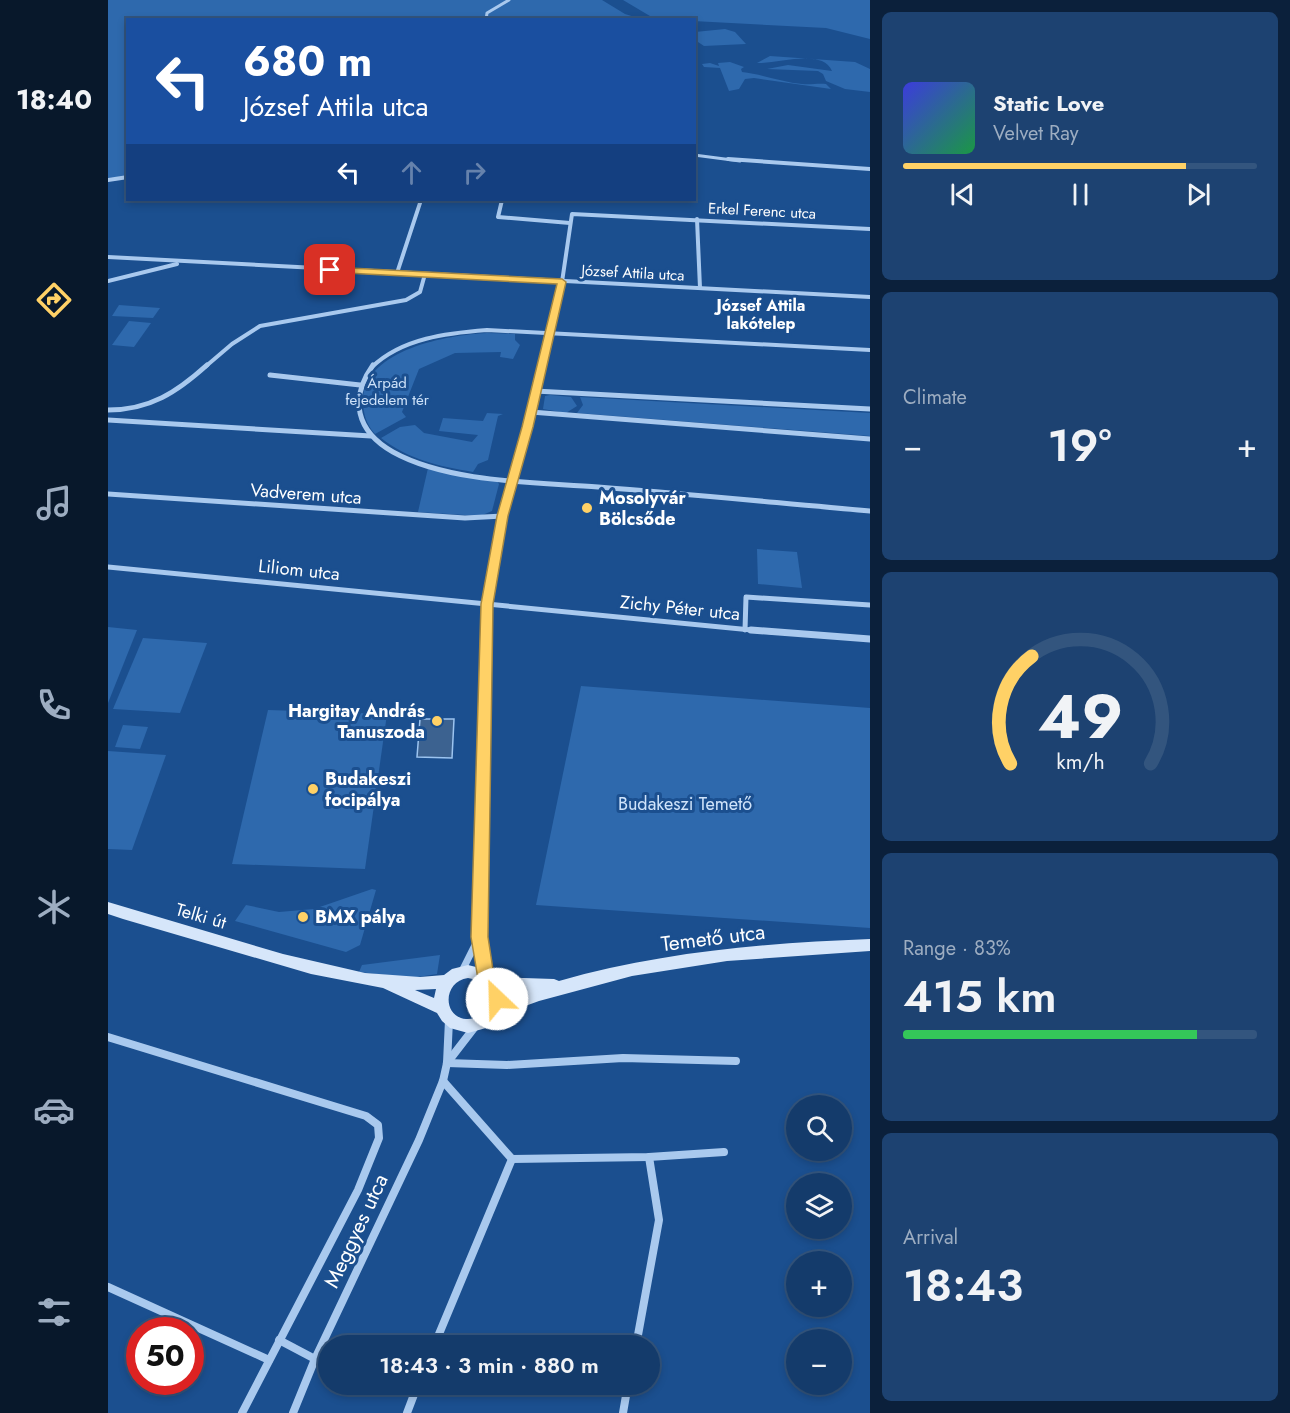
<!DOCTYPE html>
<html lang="en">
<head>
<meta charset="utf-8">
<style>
  body { margin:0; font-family:Jost,sans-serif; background:#1d4271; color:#f1f3f6; height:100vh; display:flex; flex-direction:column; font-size:22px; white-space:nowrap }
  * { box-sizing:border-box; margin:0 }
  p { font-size:20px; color:#9dadc1 }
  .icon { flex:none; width:33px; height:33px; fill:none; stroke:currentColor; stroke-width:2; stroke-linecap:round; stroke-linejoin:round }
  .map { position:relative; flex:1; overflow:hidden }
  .sheet { display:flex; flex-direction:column; gap:12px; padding:12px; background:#0b203b; width:420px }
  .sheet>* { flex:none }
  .banner { position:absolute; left:18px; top:18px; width:570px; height:183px; border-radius:0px; box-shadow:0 3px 9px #0003,0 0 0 2px #33557e; background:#1a4fa0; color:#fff; overflow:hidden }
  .tools { position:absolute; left:678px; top:1095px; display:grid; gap:12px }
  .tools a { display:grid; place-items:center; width:66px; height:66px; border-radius:50%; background:#143b6b; box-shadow:0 3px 9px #0003,0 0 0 2px #33557e; font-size:30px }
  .speed { position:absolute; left:18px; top:1317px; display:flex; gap:12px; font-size:30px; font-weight:700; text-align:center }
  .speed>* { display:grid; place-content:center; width:78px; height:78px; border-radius:50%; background:#143b6b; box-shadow:0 3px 9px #0003,0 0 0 2px #33557e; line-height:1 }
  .speed .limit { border:9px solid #d22; background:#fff; color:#111 }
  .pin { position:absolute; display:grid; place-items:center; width:51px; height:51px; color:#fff; margin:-26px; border-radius:12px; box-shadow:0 3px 9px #0006 }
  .me { position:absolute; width:66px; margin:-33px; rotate:336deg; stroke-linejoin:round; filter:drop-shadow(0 0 4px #0008) }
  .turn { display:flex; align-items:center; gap:21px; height:126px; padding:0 18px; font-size:27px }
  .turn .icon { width:78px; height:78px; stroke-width:2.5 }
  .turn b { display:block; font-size:42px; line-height:51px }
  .lanes { display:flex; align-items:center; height:57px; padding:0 18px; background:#0003; justify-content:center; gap:30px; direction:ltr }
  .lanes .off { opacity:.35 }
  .big { font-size:45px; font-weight:600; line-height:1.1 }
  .sheet .tile { flex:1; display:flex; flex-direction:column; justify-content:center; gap:9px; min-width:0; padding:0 21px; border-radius:9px; background:#1d4271 }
  .sheet .dial { align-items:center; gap:0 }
  .dial svg { height:156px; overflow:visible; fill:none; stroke:#33557e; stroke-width:7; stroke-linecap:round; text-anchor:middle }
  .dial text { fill:#f1f3f6; stroke:none }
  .song { display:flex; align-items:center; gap:18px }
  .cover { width:72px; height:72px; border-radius:9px; background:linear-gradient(135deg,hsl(240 70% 55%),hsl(140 70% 35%)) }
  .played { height:6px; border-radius:3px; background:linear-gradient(90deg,#ffd166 80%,#33557e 80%) }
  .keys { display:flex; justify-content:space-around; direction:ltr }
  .heat { display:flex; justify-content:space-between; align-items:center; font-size:33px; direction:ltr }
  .charge { height:9px; border-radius:4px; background:linear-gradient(90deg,#34c759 83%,#33557e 0) }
  .trip { position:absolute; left:210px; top:1335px; width:342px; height:60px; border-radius:30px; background:#143b6b; box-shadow:0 3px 9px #0003,0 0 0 2px #33557e; font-weight:600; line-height:60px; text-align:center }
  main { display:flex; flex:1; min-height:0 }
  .dock { display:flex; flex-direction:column; width:108px; justify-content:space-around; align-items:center; background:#08182b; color:#9dadc1 }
  .dock .icon { width:42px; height:42px }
  .dock .active { color:#ffd166 }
  .dock b { font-size:27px; color:#f1f3f6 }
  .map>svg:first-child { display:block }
  .green { fill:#2e69ad }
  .water { fill:#3c6290; stroke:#9cc4f0; stroke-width:1.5 }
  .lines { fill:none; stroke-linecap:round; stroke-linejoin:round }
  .street-far4 { stroke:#a9c9ee; stroke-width:3 }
  .street-far3 { stroke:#a9c9ee; stroke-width:4 }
  .street-far2 { stroke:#a9c9ee; stroke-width:5 }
  .street-far1 { stroke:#a9c9ee; stroke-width:7 }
  .street { stroke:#a9c9ee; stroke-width:8 }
  .secondary { fill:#d6e6fa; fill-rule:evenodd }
  .route { fill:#ffd166; stroke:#a68842; stroke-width:1.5 }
  .poi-dot { fill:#ffd166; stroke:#1b4f8f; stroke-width:2 }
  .labels { text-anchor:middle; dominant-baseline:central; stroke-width:6; stroke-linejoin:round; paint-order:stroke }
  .far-street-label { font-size:15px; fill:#fff; stroke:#1b4f8f }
  .far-park-label { font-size:15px; fill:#cfe3fa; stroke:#1b4f8f }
  .far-neighbourhood-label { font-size:16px; font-weight:bold; fill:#fff; stroke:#1b4f8f }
  .street-label { font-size:18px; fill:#fff; stroke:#1b4f8f }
  .poi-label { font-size:18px; font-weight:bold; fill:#fff; stroke:#1b4f8f; text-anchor:start }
  .park-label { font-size:18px; fill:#cfe3fa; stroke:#1b4f8f }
  .near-street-label { font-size:21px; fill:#fff; stroke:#1b4f8f }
</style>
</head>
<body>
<main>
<nav class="dock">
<b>18:40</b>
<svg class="icon active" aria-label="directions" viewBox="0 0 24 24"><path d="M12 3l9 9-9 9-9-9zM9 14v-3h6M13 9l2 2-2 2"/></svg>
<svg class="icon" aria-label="music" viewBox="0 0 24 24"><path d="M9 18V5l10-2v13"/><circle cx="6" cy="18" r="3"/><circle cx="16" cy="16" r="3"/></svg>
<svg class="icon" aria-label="phone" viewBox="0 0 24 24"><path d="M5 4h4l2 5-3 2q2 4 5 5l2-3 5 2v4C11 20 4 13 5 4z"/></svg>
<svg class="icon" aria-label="climate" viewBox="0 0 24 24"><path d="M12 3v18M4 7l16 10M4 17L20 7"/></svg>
<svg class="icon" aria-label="car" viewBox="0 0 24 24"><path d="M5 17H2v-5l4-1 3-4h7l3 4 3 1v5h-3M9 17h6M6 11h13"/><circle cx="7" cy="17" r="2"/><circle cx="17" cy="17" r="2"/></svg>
<svg class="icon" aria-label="filters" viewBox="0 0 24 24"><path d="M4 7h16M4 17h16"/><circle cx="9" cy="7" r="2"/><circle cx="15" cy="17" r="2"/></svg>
</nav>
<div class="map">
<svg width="762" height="1413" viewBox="0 0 762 1413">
  <rect width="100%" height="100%" fill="#1b4f8f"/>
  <g class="green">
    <path d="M 0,0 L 494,0 L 517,14 L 533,19 L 20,20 L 19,176 L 0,178 Z"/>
    <path d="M 515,0 L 762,0 L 762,39 L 718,28 L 547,19 Z"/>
    <path d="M 617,29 L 627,32 L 638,44 L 596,46 L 587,40 L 587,32 Z"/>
    <path d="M 662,56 L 747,62 L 762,69 L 762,92 L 737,89 L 718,81 L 715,74 L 710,71 L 659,69 L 680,65 L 724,71 C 715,48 669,64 649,63 Z"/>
    <path d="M 602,63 L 611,66 L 610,63 L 622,62 L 636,67 L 633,69 L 634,72 C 653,74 674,82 694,84 C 703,85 710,83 718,84 L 723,89 L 646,78 L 637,79 L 631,89 L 621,91 L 612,68 L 596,67 L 594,64 Z"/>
    <path d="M 11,305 L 52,308 L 45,318 L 4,316 Z"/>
    <path d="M 21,321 L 43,323 L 26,347 L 4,345 Z"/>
    <path d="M 379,333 L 407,334 L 407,340 L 412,345 L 405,359 L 392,357 L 393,352 L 347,353 L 311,369 L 294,412 L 298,417 L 267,434 C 258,424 255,413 255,400 C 257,349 340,335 379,333 Z"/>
    <path d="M 442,395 L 463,397 L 469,406 L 458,413 L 435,409 L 437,396 Z"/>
    <path d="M 472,397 L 762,413 L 762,436 L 469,413 L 475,405 Z"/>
    <path d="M 379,413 L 395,414 L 390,416 L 380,460 L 370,464 L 365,472 C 331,466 301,460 273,438 L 292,427 L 307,425 L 316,433 L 364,442 L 370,435 L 331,431 L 335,418 L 375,421 Z"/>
    <path d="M 320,468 L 389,481 L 391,484 L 384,511 L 372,516 L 310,512 Z"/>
    <path d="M 649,549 L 689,552 L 694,588 L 650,584 Z"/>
    <path d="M 0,627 L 29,630 L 0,703 Z"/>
    <path d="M 35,638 L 99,643 L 72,713 L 5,709 Z"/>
    <path d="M 473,686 L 762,708 L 762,928 L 428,905 Z"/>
    <path d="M 160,710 L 279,714 L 257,869 L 124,864 Z"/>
    <path d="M 15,725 L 40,727 L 32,749 L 7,747 Z"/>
    <path d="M 0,751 L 58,755 L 24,850 L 0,849 Z"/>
    <path d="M 264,889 L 268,890 L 252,945 L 238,952 L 127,921 L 138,905 L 171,912 L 206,909 Z"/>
    <path d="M 332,955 L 329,974 L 303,978 L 251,972 L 254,965 Z"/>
  </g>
  <path class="water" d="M 312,719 L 346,719 L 344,758 L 309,757 Z"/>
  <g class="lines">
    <g class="street-far4">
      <path d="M 378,20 L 379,13 L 401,0"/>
      <path d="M 586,155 L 632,161"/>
    </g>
    <g class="street-far3">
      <path d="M 620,159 L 762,169"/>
      <path d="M 0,180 L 20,177"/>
      <path d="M 394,200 L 390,217 L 462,223"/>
      <path d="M 589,219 L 592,288"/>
      <path d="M 0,257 L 762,297"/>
      <path d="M 289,273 L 313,200"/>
      <path d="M 0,281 L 69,264"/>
      <path d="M 97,367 L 124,344 L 152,326 L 298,300 L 312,292 L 317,274"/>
      <path d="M 264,367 C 294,338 340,333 379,330 L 762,350"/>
      <path d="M 434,367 L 454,282 L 464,214 L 762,229"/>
    </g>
    <g class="street-far2">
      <path d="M 265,365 C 241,399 248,431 285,452 C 341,483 427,482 490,487 C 581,494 671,503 762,511"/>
      <path d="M 162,375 L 252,385"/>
      <path d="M 427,391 L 762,409"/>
      <path d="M 0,410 C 42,410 69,392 99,365"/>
      <path d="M 423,412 L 762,439"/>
      <path d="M 0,420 L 263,436"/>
      <path d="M 0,494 L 357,518 L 395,516"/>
      <path d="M 0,567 L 664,632"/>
      <path d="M 637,630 L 638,597 L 762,605"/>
      <path d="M 378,632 C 380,542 413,452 434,365"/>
    </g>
    <g class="street-far1">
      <path d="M 643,630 L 762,639"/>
      <path d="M 354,971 L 371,937"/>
      <path d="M 378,974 L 372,937 L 378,630"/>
    </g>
    <g class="street">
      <path d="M 378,972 L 378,975"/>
      <path d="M 0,1037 L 258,1116 L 270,1125 L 271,1138 L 250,1190 L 134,1413"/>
      <path d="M 339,1063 L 399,1065 L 515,1058 L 628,1061"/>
      <path d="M 339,1063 L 366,1028"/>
      <path d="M 404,1159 L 541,1157 L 616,1152"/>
      <path d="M 0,1287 L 161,1360"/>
      <path d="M 171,1340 L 207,1359"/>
      <path d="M 326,1346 L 404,1159 L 335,1081"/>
      <path d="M 528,1346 L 551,1220 L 541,1157"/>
      <path d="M 185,1413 L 207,1359 L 311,1140 L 335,1081 L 339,1063 L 341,1020"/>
      <path d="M 299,1413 L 310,1384"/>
      <path d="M 515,1413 L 520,1384"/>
    </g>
    <path class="secondary" d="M 0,902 L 175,954 L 257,973 L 312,977 L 336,975 L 344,969 L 360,965 L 376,969 L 386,977 L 446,979 L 451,981 C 553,952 657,943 762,939 L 762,951 L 619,961 L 524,976 L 431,1001 L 390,1016 L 378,1028 L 360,1033 L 342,1028 L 334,1021 L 329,1013 L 275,988 L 203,974 L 15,919 L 0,914 ZM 360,978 C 387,981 385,1021 358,1019 C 334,1017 335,981 360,978 ZM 328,989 L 326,998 L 307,990 ZM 393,991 L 418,992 L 394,1000 Z"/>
  </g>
  <path class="route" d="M 222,267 L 454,279 L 458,282 L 425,427 L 400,516 L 385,604 L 380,937 L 386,976 L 393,984 L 397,999 L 395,1005 L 389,1007 L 383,1005 L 370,979 L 363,937 L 373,604 L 389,516 L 414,427 L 449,284 L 219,272 L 219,268 Z"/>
  <g class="poi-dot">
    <circle cx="479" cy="508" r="6"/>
    <circle cx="329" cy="721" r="6"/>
    <circle cx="205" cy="789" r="6"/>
    <circle cx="195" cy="917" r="6"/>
  </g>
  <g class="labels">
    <g class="far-street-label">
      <text transform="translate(654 211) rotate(3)">Erkel Ferenc utca</text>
      <text transform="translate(525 273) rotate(3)">József Attila utca</text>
    </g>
    <g class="far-park-label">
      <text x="279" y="383">Árpád<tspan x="279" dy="17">fejedelem tér</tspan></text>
    </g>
    <g class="far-neighbourhood-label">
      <text x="653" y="305">József Attila<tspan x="653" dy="18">lakótelep</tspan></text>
    </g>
    <g class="street-label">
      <text transform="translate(198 494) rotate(4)">Vadverem utca</text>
      <text transform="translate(191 570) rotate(6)">Liliom utca</text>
      <text transform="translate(572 608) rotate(6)">Zichy Péter utca</text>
      <text transform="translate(93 916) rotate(16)">Telki út</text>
    </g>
    <g class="poi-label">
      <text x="491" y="498">Mosolyvár<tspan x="491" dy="21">Bölcsőde</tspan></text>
      <text x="317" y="711" text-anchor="end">Hargitay András<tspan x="317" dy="21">Tanuszoda</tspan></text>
      <text x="217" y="779">Budakeszi<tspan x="217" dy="21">focipálya</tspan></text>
      <text x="207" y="917">BMX pálya</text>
    </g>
    <g class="park-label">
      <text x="577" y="804">Budakeszi Temető</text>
    </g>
    <g class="near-street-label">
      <text transform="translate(605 938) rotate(-7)">Temető utca</text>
      <text transform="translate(248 1231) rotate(-65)">Meggyes utca</text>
    </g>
  </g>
</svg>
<div class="tools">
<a><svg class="icon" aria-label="search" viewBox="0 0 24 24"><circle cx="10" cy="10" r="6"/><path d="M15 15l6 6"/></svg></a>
<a><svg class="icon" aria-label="layers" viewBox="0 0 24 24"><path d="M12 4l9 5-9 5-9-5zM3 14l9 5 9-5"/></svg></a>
<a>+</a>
<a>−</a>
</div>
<div class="speed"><div class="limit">50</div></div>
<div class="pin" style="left:222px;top:270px;background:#d93025"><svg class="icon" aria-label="arrive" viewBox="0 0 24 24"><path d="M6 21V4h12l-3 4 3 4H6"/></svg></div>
<svg class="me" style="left:389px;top:999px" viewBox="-20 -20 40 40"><circle r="19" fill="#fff"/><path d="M0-13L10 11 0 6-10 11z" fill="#ffd166"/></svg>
<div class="trip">18:43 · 3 min · 880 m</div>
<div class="banner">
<div class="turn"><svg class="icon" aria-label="left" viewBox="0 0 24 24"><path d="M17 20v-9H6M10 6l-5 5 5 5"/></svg><div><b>680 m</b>József Attila utca</div></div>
<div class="lanes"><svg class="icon" aria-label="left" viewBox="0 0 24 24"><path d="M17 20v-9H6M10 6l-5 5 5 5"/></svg><svg class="icon off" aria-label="ahead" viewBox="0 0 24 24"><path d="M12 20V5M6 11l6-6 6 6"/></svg><svg class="icon off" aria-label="right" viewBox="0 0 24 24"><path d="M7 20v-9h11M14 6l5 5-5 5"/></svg></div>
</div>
</div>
<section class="sheet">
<div class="tile">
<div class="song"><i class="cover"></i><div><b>Static Love</b><p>Velvet Ray</p></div></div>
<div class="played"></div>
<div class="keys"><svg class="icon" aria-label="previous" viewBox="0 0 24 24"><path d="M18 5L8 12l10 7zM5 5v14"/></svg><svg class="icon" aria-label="pause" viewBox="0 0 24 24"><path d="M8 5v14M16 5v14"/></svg><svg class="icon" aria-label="next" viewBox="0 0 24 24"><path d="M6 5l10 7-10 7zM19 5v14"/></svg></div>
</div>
<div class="tile"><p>Climate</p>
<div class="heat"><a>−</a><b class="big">19°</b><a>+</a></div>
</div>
<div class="tile dial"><svg viewBox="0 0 100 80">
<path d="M14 69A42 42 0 1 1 86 69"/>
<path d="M14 69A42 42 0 0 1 25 14" stroke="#ffd166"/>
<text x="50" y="56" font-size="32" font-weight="700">49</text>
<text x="50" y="72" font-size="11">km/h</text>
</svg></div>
<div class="tile"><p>Range · 83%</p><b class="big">415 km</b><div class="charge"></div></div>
<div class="tile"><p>Arrival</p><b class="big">18:43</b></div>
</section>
</main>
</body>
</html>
